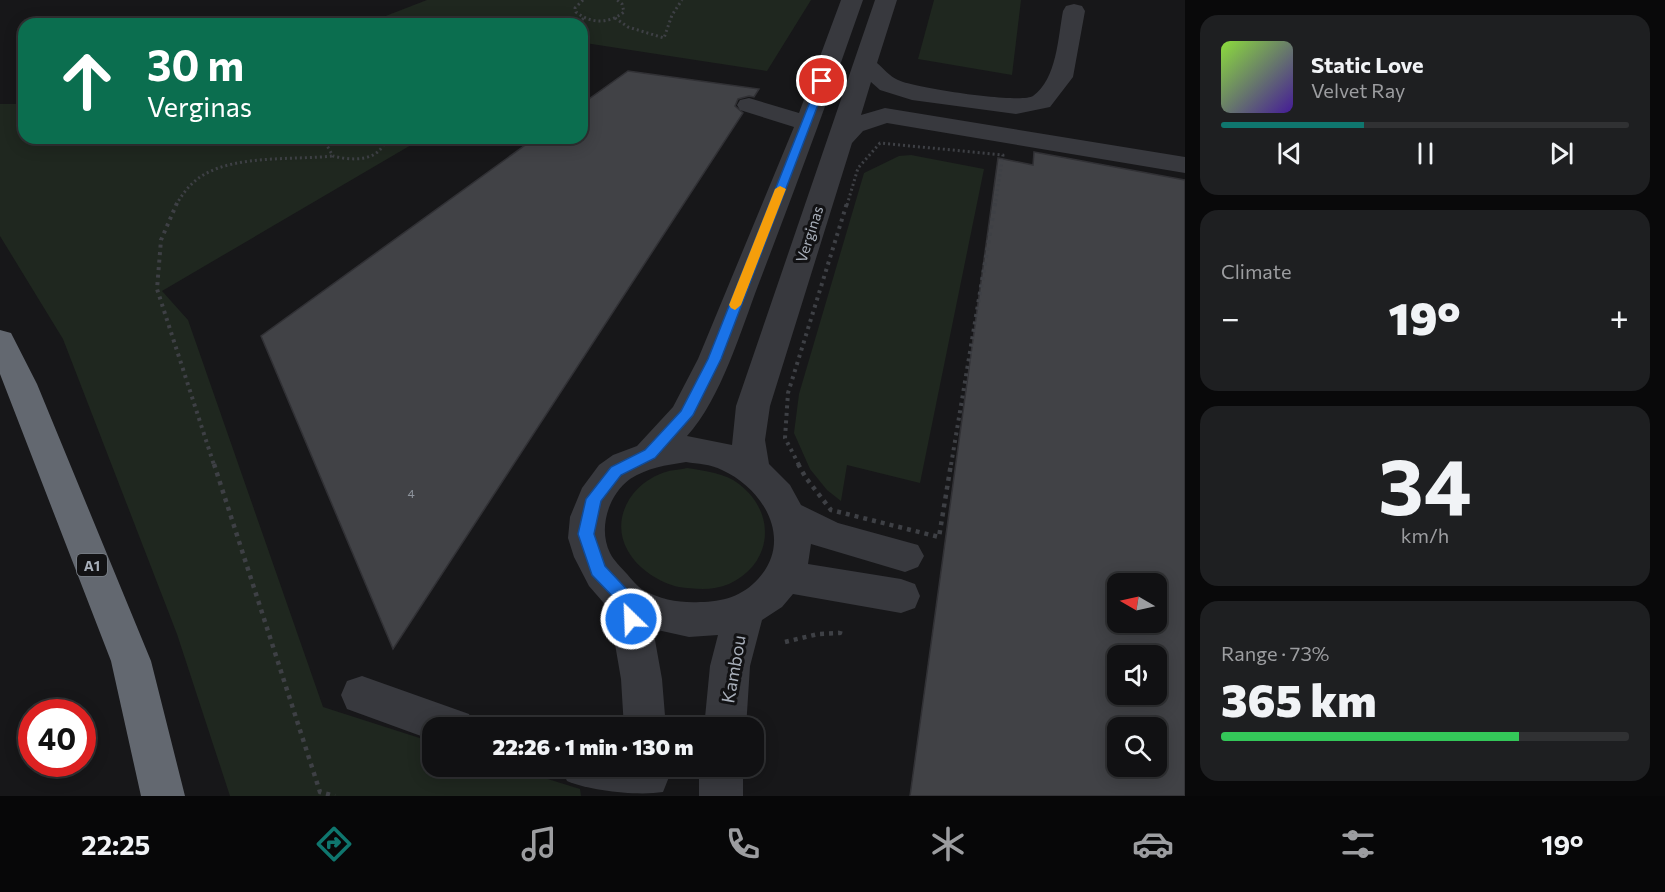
<!DOCTYPE html>
<html lang="en">
<head>
<meta charset="utf-8">
<style>
  body { margin:0; font-family:Commissioner,sans-serif; background:#1e1f21; color:#f1f3f6; height:100vh; display:flex; flex-direction:column; font-size:22px; white-space:nowrap }
  * { box-sizing:border-box; margin:0 }
  p { font-size:20px; color:#9c9da0 }
  .icon { flex:none; width:33px; height:33px; fill:none; stroke:currentColor; stroke-width:2; stroke-linecap:round; stroke-linejoin:round }
  .map { position:relative; flex:1; overflow:hidden }
  .side { display:flex; flex-direction:column; gap:15px; padding:15px; background:#09090a; width:480px }
  .side>* { flex:none }
  .guide { position:absolute; left:18px; top:18px; width:570px; height:126px; border-radius:18px; box-shadow:0 3px 15px #0003,0 0 0 2px #303133; background:#0b6e4f; color:#fff; overflow:hidden }
  .needle { width:39px; rotate:279deg }
  .fabs { position:absolute; left:1107px; top:573px; display:grid; gap:12px }
  .fabs a { display:grid; place-items:center; width:60px; height:60px; border-radius:12px; background:#111113; box-shadow:0 3px 15px #0003,0 0 0 2px #303133; font-size:30px }
  .speed { position:absolute; left:18px; top:699px; display:flex; gap:12px; font-size:30px; font-weight:700; text-align:center }
  .speed>* { display:grid; place-content:center; width:78px; height:78px; border-radius:50%; background:#111113; box-shadow:0 3px 15px #0003,0 0 0 2px #303133; line-height:1 }
  .speed .limit { border:9px solid #d22; background:#fff; color:#111 }
  .pin { position:absolute; display:grid; place-items:center; width:51px; height:51px; color:#fff; margin:-26px; border:3px solid #fff; border-radius:50%; box-shadow:0 2px 6px #0007 }
  .me { position:absolute; width:66px; margin:-33px; rotate:336deg; stroke-linejoin:round; filter:drop-shadow(0 0 4px #0008) }
  .turn { display:flex; align-items:center; gap:21px; height:126px; padding:0 30px; font-size:27px }
  .turn .icon { width:78px; height:78px; stroke-width:2.5 }
  .turn b { display:block; font-size:42px; line-height:51px }
  .big { font-size:45px; font-weight:800; line-height:1.1 }
  .side .card { flex:1; display:flex; flex-direction:column; justify-content:center; gap:9px; min-width:0; padding:0 21px; border-radius:18px; background:#1e1f21 }
  .side .dial { align-items:center; gap:0 }
  .dial b { font-size:78px; line-height:1 }
  .song { display:flex; align-items:center; gap:18px }
  .cover { width:72px; height:72px; border-radius:9px; background:linear-gradient(135deg,hsl(90 70% 55%),hsl(260 70% 35%)) }
  .played { height:6px; border-radius:3px; background:linear-gradient(90deg,#0f766e 35%,#303133 35%) }
  .keys { display:flex; justify-content:space-around; direction:ltr }
  .heat { display:flex; justify-content:space-between; align-items:center; font-size:33px; direction:ltr }
  .charge { height:9px; border-radius:4px; background:linear-gradient(90deg,#34c759 73%,#303133 0) }
  .trip { position:absolute; left:422px; top:717px; width:342px; height:60px; border-radius:18px; background:#111113; box-shadow:0 3px 15px #0003,0 0 0 2px #303133; font-weight:800; line-height:60px; text-align:center }
  .dock { display:flex; height:96px; justify-content:space-around; align-items:center; background:#070708; color:#9c9da0 }
  .dock .icon { width:42px; height:42px }
  .dock .active { color:#0f766e }
  .dock b { font-size:27px; color:#f1f3f6 }
  main { display:flex; flex:1; min-height:0 }
  .map>svg:first-child { display:block }
  .green { fill:#1f271f }
  .building { fill:#414246; stroke:#313135; stroke-width:1.5; fill-rule:evenodd }
  .lines { fill:none; stroke-linecap:round; stroke-linejoin:round }
  .path-far2 { stroke:#3e4045; stroke-width:3; stroke-dasharray:2 3; stroke-linecap:butt }
  .path-far1 { stroke:#3e4045; stroke-width:4; stroke-dasharray:3 4.5; stroke-linecap:butt }
  .path { stroke:#3e4045; stroke-width:4.5; stroke-dasharray:4 5; stroke-linecap:butt }
  .minor { fill:#38393e; fill-rule:evenodd }
  .highway { fill:#636870; fill-rule:evenodd }
  .route { fill:#1a73e8; stroke:#114b97; stroke-width:1.5 }
  .slow { fill:#f59e0b }
  .labels { text-anchor:middle; dominant-baseline:central; stroke-width:6; stroke-linejoin:round; paint-order:stroke }
  .number-label { font-size:12px; fill:#8e949d }
  .shield { fill:#121214; stroke:#7b8088; stroke-width:1.5 }
  .shield-label { font-size:14px; font-weight:bold; fill:#a8afba }
  .street-label { font-size:15px; fill:#a8afba; stroke:#121214 }
  .near-street-label { font-size:18px; fill:#a8afba; stroke:#121214 }
</style>
</head>
<body>
<main>
<div class="map">
<svg width="1185" height="796" viewBox="0 0 1185 796">
  <rect width="100%" height="100%" fill="#171719"/>
  <g class="green">
    <path d="M 427,0 L 811,0 L 767,71 L 585,43 L 582,45 L 582,24 L 365,24 Z"/>
    <path d="M 934,0 L 1021,0 L 1012,75 L 918,59 Z"/>
    <path d="M 0,104 L 24,104 L 24,138 L 423,138 L 162,291 L 188,320 L 323,707 L 432,742 L 432,766 L 509,767 L 580,789 L 581,796 L 230,796 L 177,634 L 63,339 L 0,236 Z"/>
    <path d="M 911,155 L 984,169 L 920,483 L 847,465 L 841,501 L 827,490 L 810,469 L 794,433 L 799,394 L 864,173 L 899,156 Z"/>
    <path d="M 687,468 C 705,471 725,473 739,484 C 777,513 773,564 729,584 C 713,591 695,589 679,587 C 660,583 638,569 628,551 C 610,520 630,486 660,474 C 668,470 679,470 687,468 Z"/>
  </g>
  <g class="building">
    <path d="M 628,71 L 759,89 L 754,97 L 749,96 L 738,99 L 735,106 L 743,113 L 393,649 L 261,336 L 535,138 L 582,138 L 582,104 Z"/>
    <path d="M 1034,152 L 1185,180 L 1185,796 L 910,796 L 998,158 L 1033,165 ZM 1118,584 L 1156,584 L 1156,622 L 1118,622 ZM 1118,656 L 1156,656 L 1156,694 L 1118,694 ZM 1118,728 L 1156,728 L 1156,766 L 1118,766 Z"/>
  </g>
  <g class="lines">
    <g class="path-far2">
      <path d="M 583,0 L 575,8 L 576,12 C 591,24 609,24 624,12 L 622,4 L 617,0"/>
      <path d="M 615,18 L 628,27 L 664,38 L 672,15 L 682,0"/>
      <path d="M 573,24 L 585,18"/>
      <path d="M 329,138 L 326,144 L 333,156 C 353,161 380,162 386,138"/>
      <path d="M 176,205 C 183,193 192,181 205,174 C 239,155 294,160 333,156"/>
      <path d="M 847,205 L 858,168 L 880,143 L 1003,155 L 995,205"/>
    </g>
    <g class="path-far1">
      <path d="M 177,203 L 161,240 L 157,289 L 214,465"/>
      <path d="M 799,465 L 785,438 L 788,393 L 847,203"/>
      <path d="M 951,465 L 995,203"/>
    </g>
    <g class="path">
      <path d="M 214,464 L 320,792 L 335,796"/>
      <path d="M 798,464 L 806,478 L 831,510 L 939,537 L 951,464"/>
      <path d="M 785,642 L 818,634 L 840,633 L 841,628"/>
    </g>
    <g class="minor">
      <path d="M 841,0 L 863,0 C 830,95 795,189 759,283 C 741,330 721,399 687,436 L 732,445 L 736,406 L 875,0 L 897,0 L 877,63 C 883,68 890,77 898,80 C 914,88 1021,104 1033,96 C 1057,79 1058,37 1063,11 L 1066,6 L 1074,4 L 1082,6 L 1085,11 L 1073,77 L 1050,107 L 1016,114 L 912,100 L 880,90 L 871,82 L 861,115 L 885,108 L 1185,157 L 1185,173 L 887,123 L 863,131 L 852,143 L 770,406 L 765,440 L 769,464 L 790,485 L 801,505 L 838,523 L 918,545 L 924,556 L 918,567 L 905,572 L 811,544 L 808,564 L 901,579 L 915,584 L 920,596 L 915,608 L 901,613 L 793,594 L 782,607 L 762,620 L 750,666 L 746,728 L 704,728 L 710,666 L 718,635 L 689,637 L 653,629 L 662,679 L 666,728 L 624,728 L 621,679 L 609,609 L 589,586 L 574,557 L 568,538 L 570,517 L 582,488 L 599,465 L 613,455 L 637,446 L 673,407 L 698,359 L 794,127 L 740,110 L 737,105 L 740,100 L 749,98 L 799,113 ZM 686,462 C 698,464 710,464 722,470 C 764,489 794,540 758,579 C 743,596 722,602 700,602 C 681,603 661,600 643,590 C 637,586 632,580 627,574 C 621,567 614,561 610,553 C 598,529 608,495 630,479 C 647,468 666,465 686,462 Z"/>
      <path d="M 362,676 L 469,714 L 475,728 L 432,728 L 432,740 L 347,709 L 341,695 L 347,681 Z"/>
      <path d="M 560,766 L 665,766 L 669,777 L 663,792 C 638,796 591,791 567,781 Z"/>
      <rect x="699" y="766" width="44" height="30"/>
    </g>
    <path class="highway" d="M 0,330 L 11,333 L 37,384 L 151,661 L 185,796 L 141,796 L 111,661 L 0,374 Z"/>
  </g>
  <path class="route" d="M 819,79 L 827,81 L 721,359 L 693,415 L 655,458 L 621,475 L 601,501 L 594,534 L 605,566 L 632,595 L 639,619 L 637,624 L 631,626 L 625,624 L 619,603 L 592,575 L 578,534 L 586,499 L 611,467 L 645,450 L 681,411 L 708,359 Z"/>
  <path class="slow" d="M 780,186 L 786,189 L 741,305 L 735,310 L 731,308 L 729,305 L 775,189 Z"/>
  <g class="labels">
    <g class="number-label">
      <text x="411" y="493">4</text>
    </g>
    <rect class="shield" x="77" y="554" width="30" height="22" rx="4.5"/>
    <g class="shield-label">
      <text x="92" y="565">A1</text>
    </g>
    <g class="street-label">
      <text transform="translate(809 234) rotate(-72)">Verginas</text>
    </g>
    <g class="near-street-label">
      <text transform="translate(733 669) rotate(-80)">Kambou</text>
    </g>
  </g>
</svg>
<div class="fabs">
<a><svg class="needle" viewBox="-14 -14 28 28"><path d="M0-13l5 13h-10z" fill="#e53935"/><path d="M0 13l5-13h-10z" fill="#9c9da0"/></svg></a>
<a><svg class="icon" aria-label="sound" viewBox="0 0 24 24"><path d="M4 9h4l5-4v14l-5-4H4zM17 9q2 3 0 6"/></svg></a>
<a><svg class="icon" aria-label="search" viewBox="0 0 24 24"><circle cx="10" cy="10" r="6"/><path d="M15 15l6 6"/></svg></a>
</div>
<div class="speed"><div class="limit">40</div></div>
<div class="pin" style="left:822px;top:81px;background:#d93025"><svg class="icon" aria-label="arrive" viewBox="0 0 24 24"><path d="M6 21V4h12l-3 4 3 4H6"/></svg></div>
<svg class="me" style="left:631px;top:619px" viewBox="-20 -20 40 40"><circle r="17" fill="#1a73e8" stroke="#fff" stroke-width="3"/><path d="M0-11L8 9 0 5-8 9z" fill="#fff"/></svg>
<div class="trip">22:26 · 1 min · 130 m</div>
<div class="guide">
<div class="turn"><svg class="icon" aria-label="ahead" viewBox="0 0 24 24"><path d="M12 20V5M6 11l6-6 6 6"/></svg><div><b>30 m</b>Verginas</div></div>
</div>
</div>
<section class="side">
<div class="card">
<div class="song"><i class="cover"></i><div><b>Static Love</b><p>Velvet Ray</p></div></div>
<div class="played"></div>
<div class="keys"><svg class="icon" aria-label="previous" viewBox="0 0 24 24"><path d="M18 5L8 12l10 7zM5 5v14"/></svg><svg class="icon" aria-label="pause" viewBox="0 0 24 24"><path d="M8 5v14M16 5v14"/></svg><svg class="icon" aria-label="next" viewBox="0 0 24 24"><path d="M6 5l10 7-10 7zM19 5v14"/></svg></div>
</div>
<div class="card"><p>Climate</p>
<div class="heat"><a>−</a><b class="big">19°</b><a>+</a></div>
</div>
<div class="card dial"><b>34</b><p>km/h</p></div>
<div class="card"><p>Range · 73%</p><b class="big">365 km</b><div class="charge"></div></div>
</section>
</main>
<nav class="dock">
<b>22:25</b>
<svg class="icon active" aria-label="directions" viewBox="0 0 24 24"><path d="M12 3l9 9-9 9-9-9zM9 14v-3h6M13 9l2 2-2 2"/></svg>
<svg class="icon" aria-label="music" viewBox="0 0 24 24"><path d="M9 18V5l10-2v13"/><circle cx="6" cy="18" r="3"/><circle cx="16" cy="16" r="3"/></svg>
<svg class="icon" aria-label="phone" viewBox="0 0 24 24"><path d="M5 4h4l2 5-3 2q2 4 5 5l2-3 5 2v4C11 20 4 13 5 4z"/></svg>
<svg class="icon" aria-label="climate" viewBox="0 0 24 24"><path d="M12 3v18M4 7l16 10M4 17L20 7"/></svg>
<svg class="icon" aria-label="car" viewBox="0 0 24 24"><path d="M5 17H2v-5l4-1 3-4h7l3 4 3 1v5h-3M9 17h6M6 11h13"/><circle cx="7" cy="17" r="2"/><circle cx="17" cy="17" r="2"/></svg>
<svg class="icon" aria-label="filters" viewBox="0 0 24 24"><path d="M4 7h16M4 17h16"/><circle cx="9" cy="7" r="2"/><circle cx="15" cy="17" r="2"/></svg>
<b>19°</b>
</nav>
</body>
</html>
